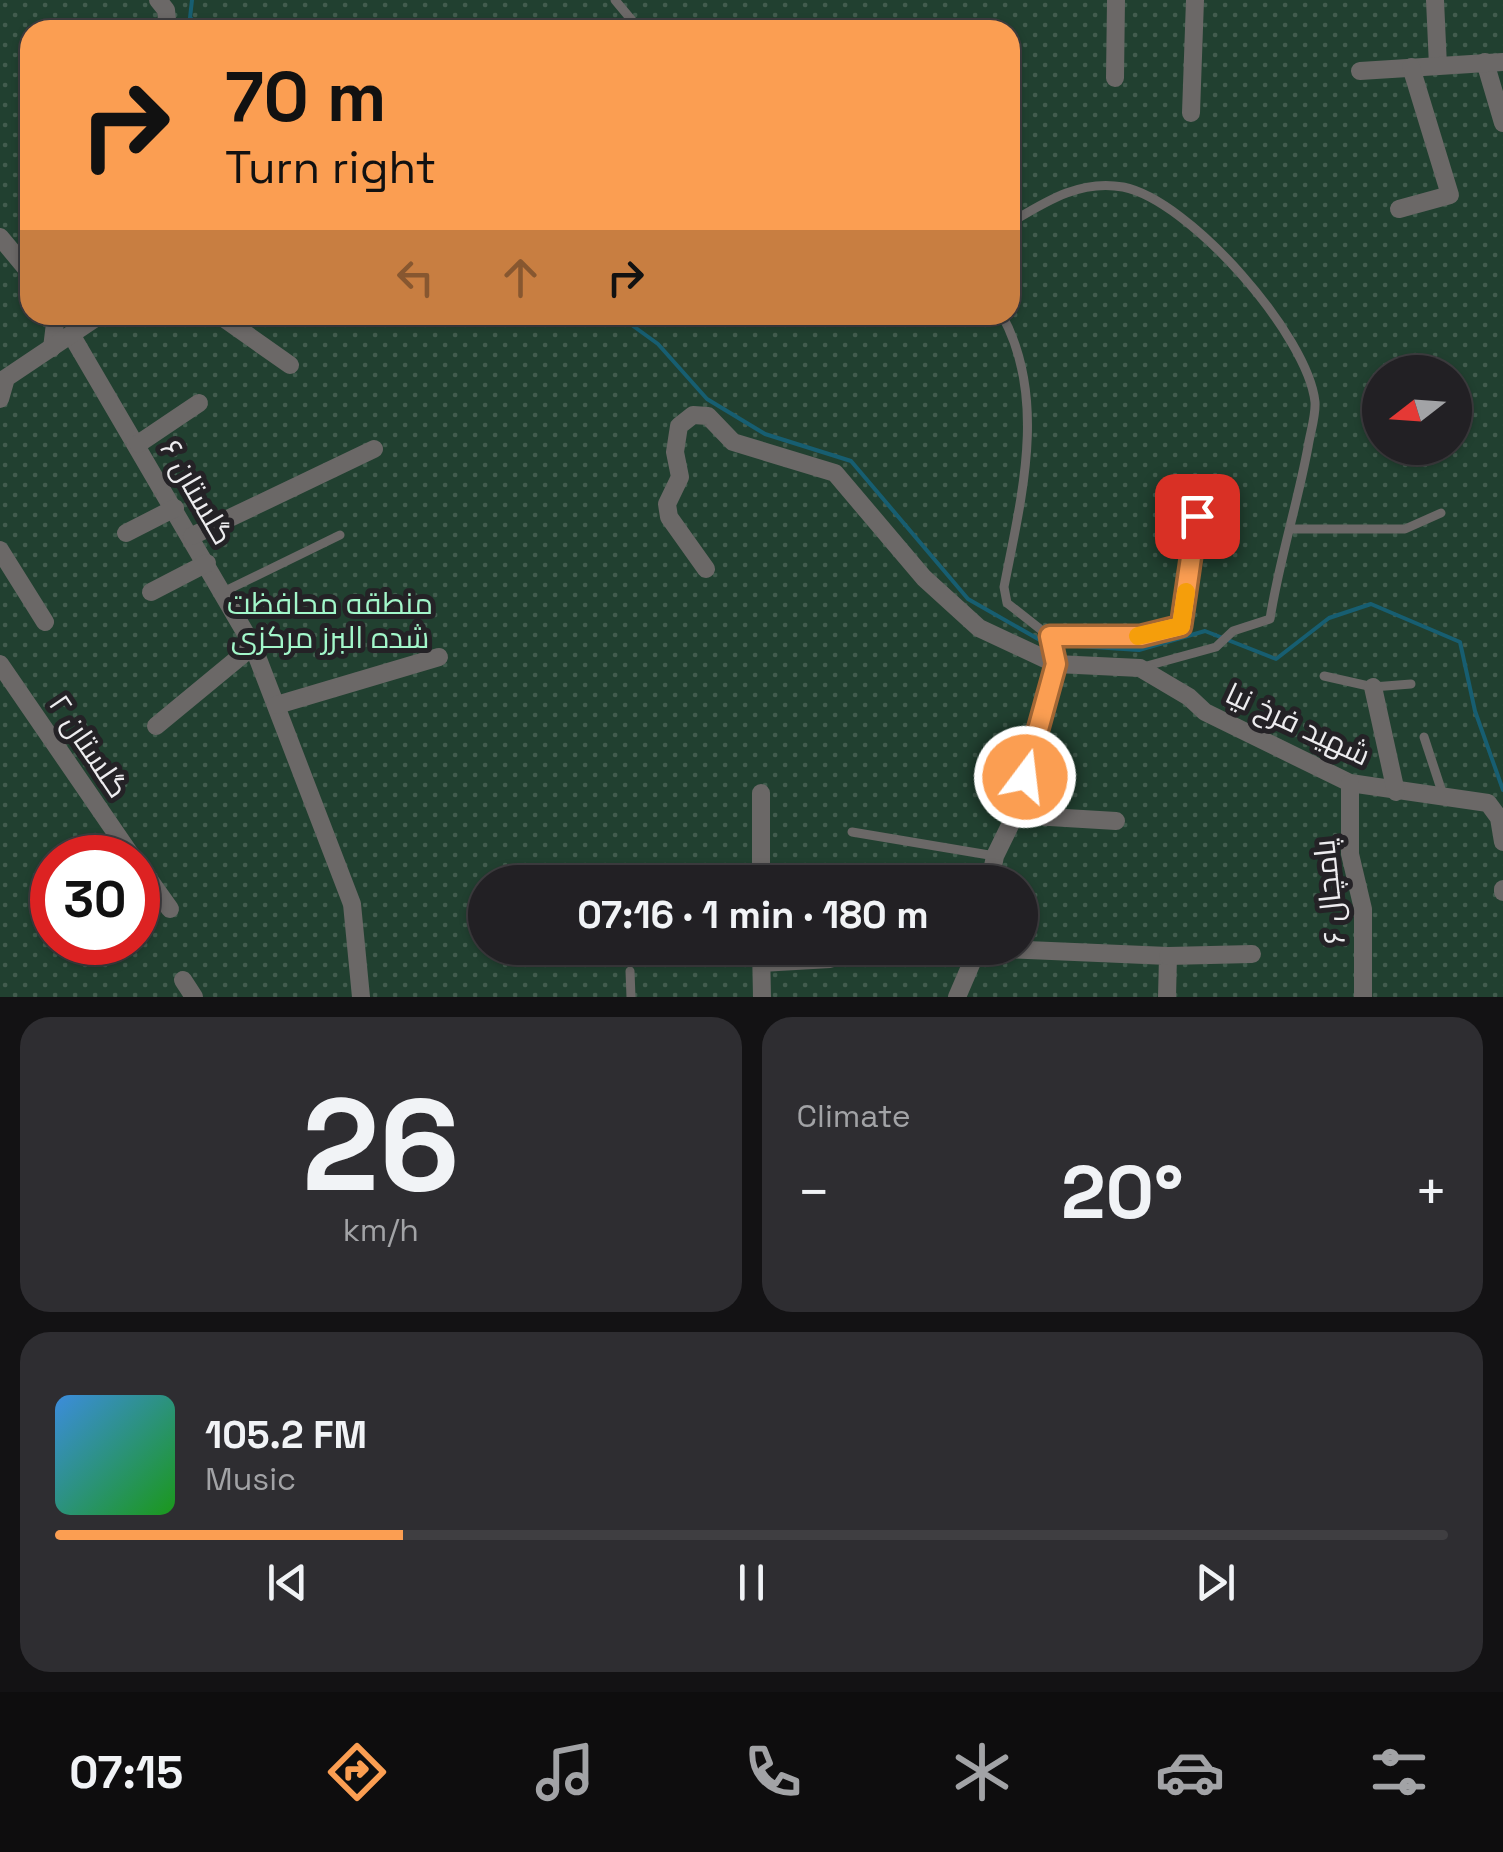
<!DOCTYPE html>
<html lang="en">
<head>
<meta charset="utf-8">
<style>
  body { margin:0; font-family:"Space Grotesk",Cairo,sans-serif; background:#2e2d31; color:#f1f3f6; height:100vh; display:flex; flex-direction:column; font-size:38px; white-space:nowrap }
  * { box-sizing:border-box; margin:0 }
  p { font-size:32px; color:#a2a3a6 }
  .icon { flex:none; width:55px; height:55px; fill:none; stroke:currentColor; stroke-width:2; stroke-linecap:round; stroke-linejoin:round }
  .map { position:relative; height:997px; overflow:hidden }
  .drawer { display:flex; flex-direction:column; gap:20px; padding:20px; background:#131214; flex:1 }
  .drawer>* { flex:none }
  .banner { position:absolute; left:20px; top:20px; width:1000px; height:305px; border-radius:30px; box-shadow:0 2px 8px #0004,0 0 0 2px #3f3e41; background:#fb9e52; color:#111; overflow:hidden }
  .needle { width:65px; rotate:253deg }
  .tools { position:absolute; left:1362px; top:355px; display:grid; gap:20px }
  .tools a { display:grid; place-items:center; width:110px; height:110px; border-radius:50%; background:#222024; box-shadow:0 2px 8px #0004,0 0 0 2px #3f3e41; font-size:50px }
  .speed { position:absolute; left:30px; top:835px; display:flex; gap:20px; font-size:50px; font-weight:700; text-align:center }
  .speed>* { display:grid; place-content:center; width:130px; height:130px; border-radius:50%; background:#222024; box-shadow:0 2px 8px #0004,0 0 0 2px #3f3e41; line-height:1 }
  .speed .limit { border:15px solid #d22; background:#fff; color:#111 }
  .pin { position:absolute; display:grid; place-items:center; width:85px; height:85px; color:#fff; margin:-42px; border-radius:20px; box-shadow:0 5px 15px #0006 }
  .me { position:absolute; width:110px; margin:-55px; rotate:15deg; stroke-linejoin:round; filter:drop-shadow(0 0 8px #0008) }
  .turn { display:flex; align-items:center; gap:35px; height:210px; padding:0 40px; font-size:45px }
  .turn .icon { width:130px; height:130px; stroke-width:2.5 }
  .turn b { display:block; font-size:70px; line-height:85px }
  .lanes { display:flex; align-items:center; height:95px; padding:0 40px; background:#0003; justify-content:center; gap:50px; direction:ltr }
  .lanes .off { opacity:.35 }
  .big { font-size:75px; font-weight:700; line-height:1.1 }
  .drawer .widget { flex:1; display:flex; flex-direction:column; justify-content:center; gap:15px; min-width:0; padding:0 35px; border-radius:30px; background:#2e2d31 }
  .drawer .dial { align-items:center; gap:0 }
  .dial b { font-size:130px; line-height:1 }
  .song { display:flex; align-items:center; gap:30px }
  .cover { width:120px; height:120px; border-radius:15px; background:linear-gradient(135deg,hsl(210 70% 55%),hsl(120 70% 35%)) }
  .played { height:10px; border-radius:5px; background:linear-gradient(90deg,#fb9e52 25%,#3f3e41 25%) }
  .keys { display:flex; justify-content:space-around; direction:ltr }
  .heat { display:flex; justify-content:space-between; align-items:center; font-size:55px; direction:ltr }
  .drawer .tiles { flex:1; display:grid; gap:20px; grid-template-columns:1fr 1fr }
  .widget:last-child { grid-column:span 2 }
  .trip { position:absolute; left:468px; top:865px; width:570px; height:100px; border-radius:50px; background:#222024; box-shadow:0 2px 8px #0004,0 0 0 2px #3f3e41; font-weight:700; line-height:100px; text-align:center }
  .dock { display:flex; height:160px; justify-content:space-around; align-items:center; background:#0e0d0e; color:#a2a3a6 }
  .dock .icon { width:70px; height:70px }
  .dock .active { color:#fb9e52 }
  .dock b { font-size:45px; color:#f1f3f6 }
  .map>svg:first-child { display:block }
  .green { fill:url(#green-dots); fill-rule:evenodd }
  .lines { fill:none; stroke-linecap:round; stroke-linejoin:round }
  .stream { stroke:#175e71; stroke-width:4 }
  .service { stroke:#6b6867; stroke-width:9 }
  .minor { stroke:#6b6867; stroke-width:18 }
  .route-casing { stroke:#a36735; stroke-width:25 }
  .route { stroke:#fb9e52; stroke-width:18 }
  .slow { stroke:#f59e0b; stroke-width:18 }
  .labels { text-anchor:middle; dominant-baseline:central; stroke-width:10; stroke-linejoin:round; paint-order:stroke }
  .street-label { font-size:30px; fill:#edecef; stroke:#242226 }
  .park-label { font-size:30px; fill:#a2f7ca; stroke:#242226 }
</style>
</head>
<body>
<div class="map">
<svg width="1503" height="997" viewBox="0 0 1503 997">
  <defs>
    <pattern id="green-dots" width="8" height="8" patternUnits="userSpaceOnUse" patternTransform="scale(2.5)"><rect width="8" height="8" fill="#214030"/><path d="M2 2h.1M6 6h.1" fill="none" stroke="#425c4e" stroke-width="1.8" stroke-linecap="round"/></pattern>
  </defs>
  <rect width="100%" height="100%" fill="#2d2b30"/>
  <path class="green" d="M 0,0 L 1503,0 L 1503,997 L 0,997 ZM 30,30 L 1010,30 L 1010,315 L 30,315 ZM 1380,372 L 1455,372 L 1455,448 L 1380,448 ZM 52,858 L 138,858 L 138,942 L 52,942 ZM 485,882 L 1020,882 L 1020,948 L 485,948 Z"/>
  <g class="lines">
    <g class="stream">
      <path d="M 192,0 L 190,18 L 207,30"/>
      <path d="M 240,30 L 267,25 L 270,30"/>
      <path d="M 618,315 L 658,344 L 707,399 L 765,434 L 851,461 L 968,599 L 1047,644 L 1139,650 L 1205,631 L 1276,659 L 1329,618 L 1371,604 L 1460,642 L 1475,711 L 1503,790"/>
    </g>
    <g class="service">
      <path d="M 615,0 L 640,30"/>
      <path d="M 60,29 L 61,30"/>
      <path d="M 1010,223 C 1045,202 1080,179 1123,187 C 1190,200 1308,336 1315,402 C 1316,416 1310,433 1308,447 C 1297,506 1279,561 1270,619 L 1233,631 L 1216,647 L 1143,667"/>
      <path d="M 1002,315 C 1048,399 1021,499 1004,587 L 1007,603 L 1049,636 L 1141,636 L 1181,626 L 1197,516"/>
      <path d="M 1293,529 L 1405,529 L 1441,513"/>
      <path d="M 223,592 L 340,535"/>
      <path d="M 1324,676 L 1373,687 L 1411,684"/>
      <path d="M 1424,737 L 1443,795"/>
      <path d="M 852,832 L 995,856"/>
      <path d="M 630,971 L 631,997"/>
    </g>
    <g class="minor">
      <path d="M 158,0 L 166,10 L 168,30"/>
      <path d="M 1435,0 L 1438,66"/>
      <path d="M 1485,62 L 1503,123"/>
      <path d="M 1360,71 L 1503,62"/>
      <path d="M 1115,78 L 1116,0"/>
      <path d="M 1191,113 L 1195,0"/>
      <path d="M 1399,209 L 1450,195 L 1411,67"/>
      <path d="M 0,237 L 30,273"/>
      <path d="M 219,315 L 290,365"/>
      <path d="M 72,336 L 253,646 L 352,904 L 361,997"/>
      <path d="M 52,348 L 56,315"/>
      <path d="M 0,399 L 6,378 L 100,315"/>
      <path d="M 138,444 L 199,403"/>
      <path d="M 126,533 L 175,508"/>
      <path d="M 192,536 L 374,449"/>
      <path d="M 0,550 L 45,622"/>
      <path d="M 706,569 L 669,517 L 667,504 L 680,477 L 675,452 L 679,426 L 693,415 L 708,416 L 733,442 L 835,473 L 924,578 L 979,628 L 1056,664 L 1140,668 L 1189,697 L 1205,712 L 1350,783 L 1488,803 L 1499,818 L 1503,842"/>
      <path d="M 151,592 L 207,563"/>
      <path d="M 0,664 L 133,858"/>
      <path d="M 1373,687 L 1396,792"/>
      <path d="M 277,705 L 439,657"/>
      <path d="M 156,726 L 253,646"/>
      <path d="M 1350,783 L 1350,854 L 1363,909 L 1363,997"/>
      <path d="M 1015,815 L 1116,821"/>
      <path d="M 138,864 L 170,909"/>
      <path d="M 761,882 L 761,793"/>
      <path d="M 990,882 L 995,856 L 1015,815 L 1056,664"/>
      <path d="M 1503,889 L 1503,892"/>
      <path d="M 761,948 L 762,997"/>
      <path d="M 978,948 L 1168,956 L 1167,997"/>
      <path d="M 1168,956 L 1252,954"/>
      <path d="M 761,963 L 830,959"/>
      <path d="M 183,980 L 194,997"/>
      <path d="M 957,997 L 978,948"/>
    </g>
  </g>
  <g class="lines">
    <g class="route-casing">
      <path id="route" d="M 1025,777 L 1056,664 L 1050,636 L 1141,636 L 1181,626 L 1197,516"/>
    </g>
    <use href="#route" class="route"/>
    <path class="slow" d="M 1138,636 L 1181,626 L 1186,592"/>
  </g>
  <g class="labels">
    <g class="street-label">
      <text transform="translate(197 492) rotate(60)">گلستان ۶</text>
      <text transform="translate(1298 724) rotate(25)">شهید فرخ نیا</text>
      <text transform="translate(89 746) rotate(56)">گلستان ۲</text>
      <text transform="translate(1329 892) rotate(-96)">پامچال ۶</text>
    </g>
    <g class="park-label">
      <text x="330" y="603">منطقه محافظت<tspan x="330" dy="34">شده البرز مرکزی</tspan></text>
    </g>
  </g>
</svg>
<div class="tools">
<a><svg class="needle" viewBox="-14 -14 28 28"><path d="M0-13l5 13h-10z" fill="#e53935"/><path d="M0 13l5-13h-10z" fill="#a2a3a6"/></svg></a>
</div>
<div class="speed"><div class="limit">30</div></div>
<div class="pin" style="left:1197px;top:516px;background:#d93025"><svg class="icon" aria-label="arrive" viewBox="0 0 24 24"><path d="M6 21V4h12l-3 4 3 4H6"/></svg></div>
<svg class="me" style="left:1025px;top:777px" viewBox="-20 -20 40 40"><circle r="17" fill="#fb9e52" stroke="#fff" stroke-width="3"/><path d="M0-11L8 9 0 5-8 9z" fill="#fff"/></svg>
<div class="trip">07:16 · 1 min · 180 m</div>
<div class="banner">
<div class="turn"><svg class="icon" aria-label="right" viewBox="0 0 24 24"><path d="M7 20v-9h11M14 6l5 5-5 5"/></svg><div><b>70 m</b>Turn right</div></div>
<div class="lanes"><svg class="icon off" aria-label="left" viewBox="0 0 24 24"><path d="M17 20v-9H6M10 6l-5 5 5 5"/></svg><svg class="icon off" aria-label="ahead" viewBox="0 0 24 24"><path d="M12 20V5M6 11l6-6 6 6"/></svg><svg class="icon" aria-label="right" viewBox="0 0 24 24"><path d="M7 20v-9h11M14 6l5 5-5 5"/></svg></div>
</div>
</div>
<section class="drawer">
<div class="tiles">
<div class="widget dial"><b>26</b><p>km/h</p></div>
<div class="widget"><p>Climate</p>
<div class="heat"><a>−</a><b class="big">20°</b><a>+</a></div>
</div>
<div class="widget">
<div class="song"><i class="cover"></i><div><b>105.2 FM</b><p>Music</p></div></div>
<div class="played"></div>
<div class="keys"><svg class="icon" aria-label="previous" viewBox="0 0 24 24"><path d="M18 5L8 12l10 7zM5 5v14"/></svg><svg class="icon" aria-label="pause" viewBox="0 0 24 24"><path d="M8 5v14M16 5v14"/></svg><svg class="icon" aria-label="next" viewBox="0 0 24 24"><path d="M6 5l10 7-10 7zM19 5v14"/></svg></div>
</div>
</div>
</section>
<nav class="dock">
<b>07:15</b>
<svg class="icon active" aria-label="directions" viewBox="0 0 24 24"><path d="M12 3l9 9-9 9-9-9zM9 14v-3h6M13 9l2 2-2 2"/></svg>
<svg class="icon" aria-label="music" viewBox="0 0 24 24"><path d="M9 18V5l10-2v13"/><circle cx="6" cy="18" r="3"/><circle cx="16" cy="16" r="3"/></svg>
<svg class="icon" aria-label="phone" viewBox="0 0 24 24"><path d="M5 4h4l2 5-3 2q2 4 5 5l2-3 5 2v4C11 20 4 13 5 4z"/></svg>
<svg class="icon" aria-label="climate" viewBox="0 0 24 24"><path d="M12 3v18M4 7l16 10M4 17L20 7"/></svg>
<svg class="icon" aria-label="car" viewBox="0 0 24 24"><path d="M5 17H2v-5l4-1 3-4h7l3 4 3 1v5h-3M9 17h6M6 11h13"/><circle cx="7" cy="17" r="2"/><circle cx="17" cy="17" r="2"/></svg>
<svg class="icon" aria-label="filters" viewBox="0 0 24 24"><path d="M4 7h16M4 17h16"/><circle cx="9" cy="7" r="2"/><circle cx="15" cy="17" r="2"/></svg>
</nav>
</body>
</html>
